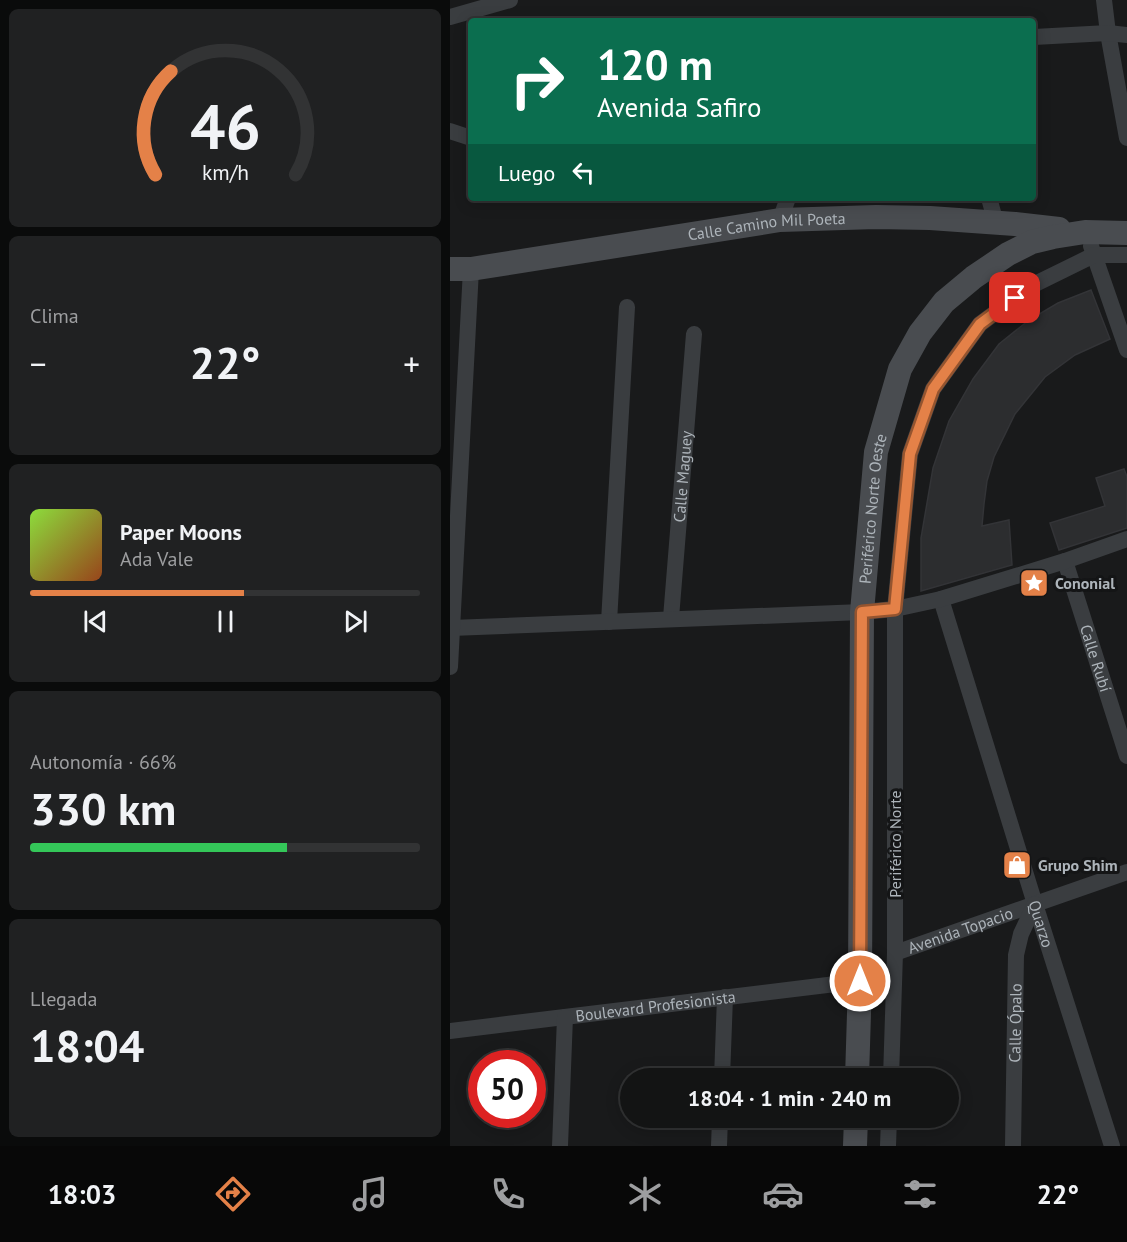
<!DOCTYPE html>
<html lang="es">
<head>
<meta charset="utf-8">
<style>
  body { margin:0; font-family:"PT Sans",sans-serif; background:#202122; color:#f1f3f6; height:100vh; display:flex; flex-direction:column; font-size:22px; white-space:nowrap }
  * { box-sizing:border-box; margin:0 }
  p { font-size:20px; color:#9d9ea0 }
  .icon { flex:none; width:33px; height:33px; fill:none; stroke:currentColor; stroke-width:2; stroke-linecap:round; stroke-linejoin:round }
  .map { position:relative; flex:1; overflow:hidden }
  .sheet { display:flex; flex-direction:column; gap:9px; padding:9px; background:#0a0b0b; width:450px }
  .sheet>* { flex:none }
  .hud { position:absolute; left:18px; top:18px; width:568px; height:183px; border-radius:6px; box-shadow:0 3px 15px #0003,0 0 0 2px #323334; background:#0b6e4f; color:#fff; overflow:hidden }
  .speed { position:absolute; left:18px; top:1050px; display:flex; gap:12px; font-size:30px; font-weight:700; text-align:center }
  .speed>* { display:grid; place-content:center; width:78px; height:78px; border-radius:50%; background:#131414; box-shadow:0 3px 15px #0003,0 0 0 2px #323334; line-height:1 }
  .speed .limit { border:9px solid #d22; background:#fff; color:#111 }
  .pin { position:absolute; display:grid; place-items:center; width:51px; height:51px; color:#fff; margin:-26px; border-radius:12px; box-shadow:0 3px 9px #0006 }
  .me { position:absolute; width:66px; margin:-33px; rotate:0deg; stroke-linejoin:round; filter:drop-shadow(0 0 4px #0008) }
  .turn { display:flex; align-items:center; gap:21px; height:126px; padding:0 30px; font-size:27px }
  .turn .icon { width:78px; height:78px; stroke-width:2.5 }
  .turn b { display:block; font-size:42px; line-height:51px }
  .then { display:flex; align-items:center; height:57px; padding:0 30px; background:#0003; gap:12px; font-size:22px }
  .big { font-size:45px; font-weight:700; line-height:1.1 }
  .sheet .tile { flex:1; display:flex; flex-direction:column; justify-content:center; gap:9px; min-width:0; padding:0 21px; border-radius:9px; background:#202122 }
  .sheet .dial { align-items:center; gap:0 }
  .dial svg { height:156px; overflow:visible; fill:none; stroke:#323334; stroke-width:7; stroke-linecap:round; text-anchor:middle }
  .dial text { fill:#f1f3f6; stroke:none }
  .song { display:flex; align-items:center; gap:18px }
  .cover { width:72px; height:72px; border-radius:9px; background:linear-gradient(135deg,hsl(90 70% 55%),hsl(20 70% 35%)) }
  .played { height:6px; border-radius:3px; background:linear-gradient(90deg,#e48148 55%,#323334 55%) }
  .keys { display:flex; justify-content:space-around; direction:ltr }
  .heat { display:flex; justify-content:space-between; align-items:center; font-size:33px; direction:ltr }
  .charge { height:9px; border-radius:4px; background:linear-gradient(90deg,#34c759 66%,#323334 0) }
  .trip { position:absolute; left:170px; top:1068px; width:339px; height:60px; border-radius:30px; background:#131414; box-shadow:0 3px 15px #0003,0 0 0 2px #323334; font-weight:700; line-height:60px; text-align:center }
  .tabs { display:flex; height:96px; justify-content:space-around; align-items:center; background:#080808; color:#9d9ea0 }
  .tabs .icon { width:42px; height:42px }
  .tabs .selected { color:#e48148 }
  .tabs b { font-size:27px; color:#f1f3f6 }
  main { display:flex; flex:1; min-height:0 }
  .map>svg:first-child { display:block }
  .building { fill:#2c2d2f; stroke:#333437; stroke-width:1.5 }
  .lines { fill:none; stroke-linecap:round; stroke-linejoin:round }
  .street { stroke:#3a3d40; stroke-width:16 }
  .secondary { stroke:#494c50; stroke-width:24 }
  .route-casing { stroke:#94542f; stroke-width:15 }
  .route { stroke:#e48148; stroke-width:10 }
  .labels { text-anchor:middle; dominant-baseline:central; stroke-width:6; stroke-linejoin:round; paint-order:stroke }
  .street-label { font-size:16px; fill:#adb4ba; stroke:#141516 }
  .poi-label { font-size:16px; font-weight:bold; fill:#adb4ba; stroke:#141516; text-anchor:start }
</style>
</head>
<body>
<main>
<section class="sheet">
<div class="tile dial"><svg viewBox="0 0 100 80">
<path d="M14 69A42 42 0 1 1 86 69"/>
<path d="M14 69A42 42 0 0 1 22 16" stroke="#e48148"/>
<text x="50" y="56" font-size="32" font-weight="700">46</text>
<text x="50" y="72" font-size="11">km/h</text>
</svg></div>
<div class="tile"><p>Clima</p>
<div class="heat"><a>−</a><b class="big">22°</b><a>+</a></div>
</div>
<div class="tile">
<div class="song"><i class="cover"></i><div><b>Paper Moons</b><p>Ada Vale</p></div></div>
<div class="played"></div>
<div class="keys"><svg class="icon" aria-label="previous" viewBox="0 0 24 24"><path d="M18 5L8 12l10 7zM5 5v14"/></svg><svg class="icon" aria-label="pause" viewBox="0 0 24 24"><path d="M8 5v14M16 5v14"/></svg><svg class="icon" aria-label="next" viewBox="0 0 24 24"><path d="M6 5l10 7-10 7zM19 5v14"/></svg></div>
</div>
<div class="tile"><p>Autonomía · 66%</p><b class="big">330 km</b><div class="charge"></div></div>
<div class="tile"><p>Llegada</p><b class="big">18:04</b></div>
</section>
<div class="map">
<svg width="677" height="1146" viewBox="0 0 677 1146">
  <rect width="100%" height="100%" fill="#191a1b"/>
  <g class="building">
    <path d="M 641,290 L 660,339 L 625,355 L 595,377 L 565,414 L 544,457 L 537,481 L 534,504 L 532,526 L 559,520 L 562,565 L 471,591 L 471,538 L 483,468 L 499,421 L 523,379 L 549,344 L 579,320 L 608,303 Z"/>
    <path d="M 674,469 L 677,477 L 677,528 L 609,550 L 600,523 L 655,506 L 646,478 Z"/>
  </g>
  <g class="lines">
    <g class="street">
      <path d="M 654,0 L 658,33 L 677,138"/>
      <path d="M 0,17 L 60,0"/>
      <path d="M 584,37 L 658,33 L 677,35"/>
      <path d="M 0,131 L 21,138"/>
      <path d="M 539,198 L 546,223"/>
      <path d="M 330,220 L 338,198"/>
      <path d="M 641,246 L 677,350"/>
      <path id="s1" d="M 615,561 L 677,756"/>
      <path id="s2" d="M 491,599 L 585,904 L 662,1146"/>
      <path id="s3" d="M 221,618 L 244,334"/>
      <path d="M 159,622 L 177,307"/>
      <path d="M 1,628 L 412,612 L 445,609 L 491,599 L 615,561 L 677,539"/>
      <path d="M 0,667 L 21,269"/>
      <path id="s4" d="M 445,953 L 677,872"/>
      <path id="s5" d="M 0,1031 L 410,981"/>
      <path d="M 272,1078 L 275,997"/>
      <path d="M 441,1078 L 445,953 L 445,609 L 460,454 L 483,389 L 530,324 L 583,285 L 644,255 L 677,255"/>
      <path d="M 110,1146 L 115,1017"/>
      <path d="M 269,1146 L 270,1118"/>
      <path d="M 438,1146 L 439,1118"/>
      <path id="s6" d="M 563,1146 L 566,955 L 571,934 L 585,904"/>
    </g>
    <g class="secondary">
      <path id="s7" d="M 0,269 L 21,269 L 330,220 L 426,217 L 480,218 L 565,224 L 609,229"/>
      <path id="s8" d="M 407,1078 L 410,981 L 412,612 L 426,452 L 450,369 L 470,333 L 494,302 L 524,277 L 558,254 L 582,242 L 603,237 L 635,232 L 677,233"/>
      <path d="M 405,1146 L 406,1118"/>
    </g>
  </g>
  <g class="lines">
    <g class="route-casing">
      <path id="route" d="M 410,981 L 412,612 L 445,609 L 460,454 L 483,389 L 530,324 L 565,298"/>
    </g>
    <use href="#route" class="route"/>
  </g>
  <defs>
    <g id="sight-square" transform="scale(1.5)"><rect x="-9" y="-9" width="18" height="18" rx="4" fill="#e48148" stroke="#141516"/><path d="M0-6L1.8-2.2L6-1.7L2.9 1.2L3.7 5.4L0 3.3L-3.7 5.4L-2.9 1.2L-6-1.7L-1.8-2.2Z" fill="#fff"/></g>
    <g id="shop-square" transform="scale(1.5)"><rect x="-9" y="-9" width="18" height="18" rx="4" fill="#e48148" stroke="#141516"/><path d="M-5-2.5h2.3a2.7 3.5 0 0 1 5.4 0H5L5.5 6h-11ZM-1.5-2.5h3a1.5 2.3 0 0 0-3 0Z" fill="#fff"/></g>
  </defs>
  <g fill-rule="evenodd">
    <use href="#sight-square" x="584" y="583"/>
    <use href="#shop-square" x="567" y="865"/>
  </g>
  <g class="labels">
    <g class="street-label">
      <text stroke="none"><textPath href="#s7" startOffset="320">Calle Camino Mil Poeta</textPath></text>
      <text stroke="none"><textPath href="#s3" startOffset="142">Calle Maguey</textPath></text>
      <text stroke="none"><textPath href="#s8" startOffset="570">Periférico Norte Oeste</textPath></text>
      <text stroke="none"><textPath href="#s1" startOffset="102">Calle Rubí</textPath></text>
      <text transform="translate(445 844) rotate(-90)">Periférico Norte</text>
      <text stroke="none"><textPath href="#s2" startOffset="340">Quarzo</textPath></text>
      <text stroke="none"><textPath href="#s4" startOffset="69">Avenida Topacio</textPath></text>
      <text stroke="none"><textPath href="#s5" startOffset="207">Boulevard Profesionista</textPath></text>
      <text stroke="none"><textPath href="#s6" startOffset="123">Calle Ópalo</textPath></text>
    </g>
    <g class="poi-label">
      <text x="605" y="583">Cononial</text>
      <text x="588" y="865">Grupo Shim</text>
    </g>
  </g>
</svg>
<div class="speed"><div class="limit">50</div></div>
<div class="pin" style="left:565px;top:298px;background:#d93025"><svg class="icon" aria-label="arrive" viewBox="0 0 24 24"><path d="M6 21V4h12l-3 4 3 4H6"/></svg></div>
<svg class="me" style="left:410px;top:981px" viewBox="-20 -20 40 40"><circle r="17" fill="#e48148" stroke="#fff" stroke-width="3"/><path d="M0-11L8 9 0 5-8 9z" fill="#fff"/></svg>
<div class="trip">18:04 · 1 min · 240 m</div>
<div class="hud">
<div class="turn"><svg class="icon" aria-label="right" viewBox="0 0 24 24"><path d="M7 20v-9h11M14 6l5 5-5 5"/></svg><div><b>120 m</b>Avenida Safiro</div></div>
<div class="then">Luego<svg class="icon" aria-label="left" viewBox="0 0 24 24"><path d="M17 20v-9H6M10 6l-5 5 5 5"/></svg></div>
</div>
</div>
</main>
<nav class="tabs">
<b>18:03</b>
<svg class="icon selected" aria-label="directions" viewBox="0 0 24 24"><path d="M12 3l9 9-9 9-9-9zM9 14v-3h6M13 9l2 2-2 2"/></svg>
<svg class="icon" aria-label="music" viewBox="0 0 24 24"><path d="M9 18V5l10-2v13"/><circle cx="6" cy="18" r="3"/><circle cx="16" cy="16" r="3"/></svg>
<svg class="icon" aria-label="phone" viewBox="0 0 24 24"><path d="M5 4h4l2 5-3 2q2 4 5 5l2-3 5 2v4C11 20 4 13 5 4z"/></svg>
<svg class="icon" aria-label="climate" viewBox="0 0 24 24"><path d="M12 3v18M4 7l16 10M4 17L20 7"/></svg>
<svg class="icon" aria-label="car" viewBox="0 0 24 24"><path d="M5 17H2v-5l4-1 3-4h7l3 4 3 1v5h-3M9 17h6M6 11h13"/><circle cx="7" cy="17" r="2"/><circle cx="17" cy="17" r="2"/></svg>
<svg class="icon" aria-label="filters" viewBox="0 0 24 24"><path d="M4 7h16M4 17h16"/><circle cx="9" cy="7" r="2"/><circle cx="15" cy="17" r="2"/></svg>
<b>22°</b>
</nav>
</body>
</html>
